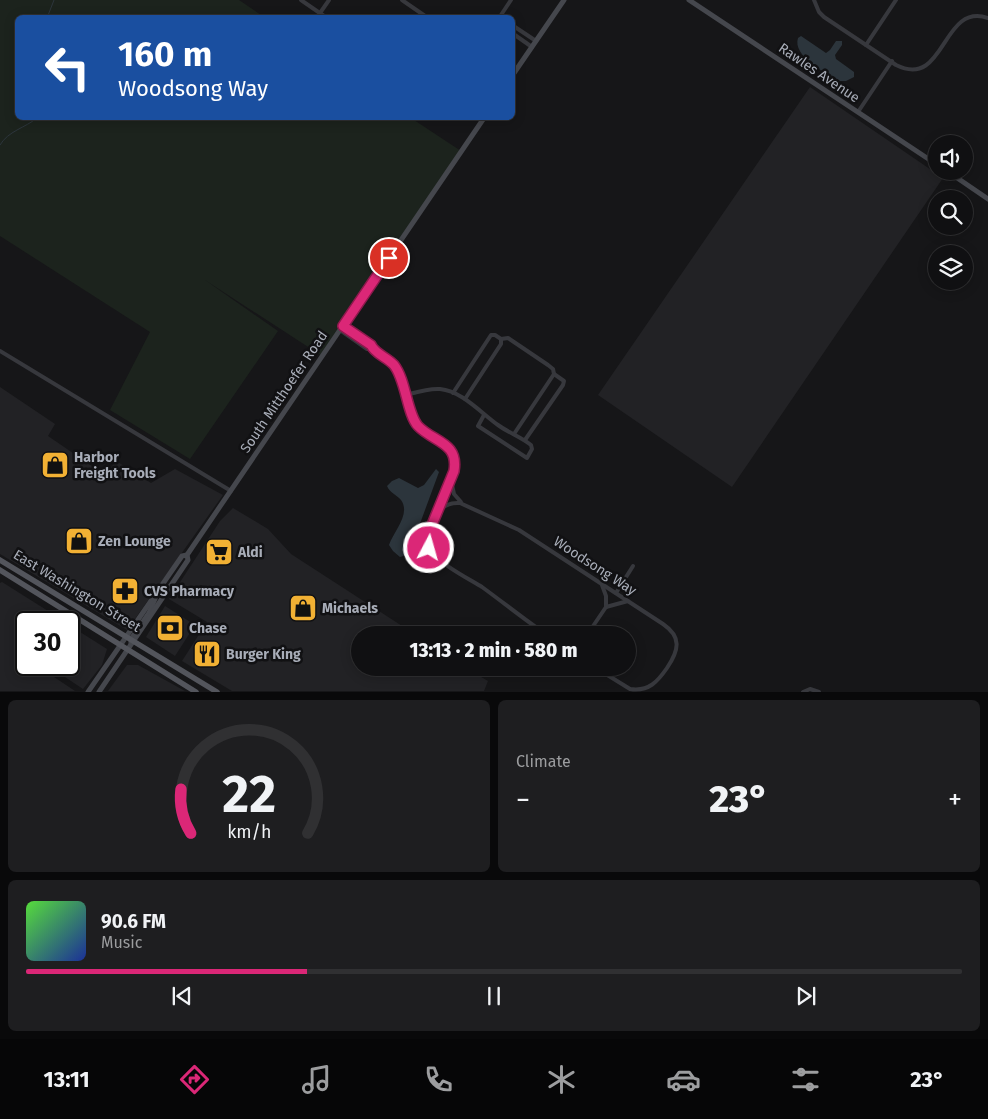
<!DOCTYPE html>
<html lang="en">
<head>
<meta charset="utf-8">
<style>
  body { margin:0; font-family:"Fira Sans",sans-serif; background:#1e1e20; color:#f1f3f6; height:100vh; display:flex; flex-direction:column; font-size:19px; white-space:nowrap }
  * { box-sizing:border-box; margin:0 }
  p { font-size:16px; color:#9c9d9f }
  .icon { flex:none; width:28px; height:28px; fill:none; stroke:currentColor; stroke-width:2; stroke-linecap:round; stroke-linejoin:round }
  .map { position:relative; height:692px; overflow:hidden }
  .details { display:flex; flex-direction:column; gap:8px; padding:8px; background:#09090a; flex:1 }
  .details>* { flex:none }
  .top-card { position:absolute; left:15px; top:15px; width:500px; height:105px; border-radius:8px; box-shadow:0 2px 12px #0003,0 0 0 1px #303032; background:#1a4fa0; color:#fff; overflow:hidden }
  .fabs { position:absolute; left:928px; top:135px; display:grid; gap:10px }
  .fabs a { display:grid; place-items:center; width:45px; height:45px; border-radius:50%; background:#101012; box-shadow:0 2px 12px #0003,0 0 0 1px #303032; font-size:25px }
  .speed { position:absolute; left:15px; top:611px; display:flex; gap:10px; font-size:25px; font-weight:700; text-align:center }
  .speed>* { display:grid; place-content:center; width:65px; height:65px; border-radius:50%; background:#101012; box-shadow:0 2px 12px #0003,0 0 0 1px #303032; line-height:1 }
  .speed .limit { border:2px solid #111; border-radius:8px; background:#fff; color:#111 }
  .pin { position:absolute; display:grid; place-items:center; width:42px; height:42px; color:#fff; margin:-21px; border:2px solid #fff; border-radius:50%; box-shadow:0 1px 5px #0007 }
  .me { position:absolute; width:55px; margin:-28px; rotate:6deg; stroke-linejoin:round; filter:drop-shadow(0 0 4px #0008) }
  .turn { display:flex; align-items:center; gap:18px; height:105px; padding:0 20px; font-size:22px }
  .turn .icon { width:65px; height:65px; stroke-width:2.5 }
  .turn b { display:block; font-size:35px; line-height:42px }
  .big { font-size:38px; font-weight:800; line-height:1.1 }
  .details .tile { flex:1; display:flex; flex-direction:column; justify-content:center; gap:8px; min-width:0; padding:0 18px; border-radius:8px; background:#1e1e20 }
  .details .dial { align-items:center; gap:0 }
  .dial svg { height:130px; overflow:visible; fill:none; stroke:#303032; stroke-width:7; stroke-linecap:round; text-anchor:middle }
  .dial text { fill:#f1f3f6; stroke:none }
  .song { display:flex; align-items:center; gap:15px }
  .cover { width:60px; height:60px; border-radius:8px; background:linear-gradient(135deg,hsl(110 70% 55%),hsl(230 70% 35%)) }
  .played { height:5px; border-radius:2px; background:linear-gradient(90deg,#db2777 30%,#303032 30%) }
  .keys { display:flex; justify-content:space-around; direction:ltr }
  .heat { display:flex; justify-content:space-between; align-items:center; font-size:28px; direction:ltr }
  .details .tiles { flex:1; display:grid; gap:8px; grid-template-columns:1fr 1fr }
  .tile:last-child { grid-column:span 2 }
  .trip { position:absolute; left:351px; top:626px; width:285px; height:50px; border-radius:25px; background:#101012; box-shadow:0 2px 12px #0003,0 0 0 1px #303032; font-weight:800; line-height:50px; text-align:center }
  .menu { display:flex; height:80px; justify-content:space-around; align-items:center; background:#060607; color:#9c9d9f }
  .menu .icon { width:35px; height:35px }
  .menu .current { color:#db2777 }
  .menu b { font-size:22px; color:#f1f3f6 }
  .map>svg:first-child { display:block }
  .built { fill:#222225 }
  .green { fill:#1c231d }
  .water { fill:#2c353c }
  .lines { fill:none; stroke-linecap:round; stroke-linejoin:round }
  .stream { stroke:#2c353c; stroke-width:1 }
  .street { stroke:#37383d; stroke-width:4 }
  .secondary { stroke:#45474d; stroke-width:5 }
  .primary { stroke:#53555c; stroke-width:5.5 }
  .route-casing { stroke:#8e194d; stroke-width:12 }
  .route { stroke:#db2777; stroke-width:9 }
  .labels { text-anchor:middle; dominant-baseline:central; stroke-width:5; stroke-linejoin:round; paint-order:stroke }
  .street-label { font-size:14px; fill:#a8adb8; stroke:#111113 }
  .poi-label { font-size:14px; font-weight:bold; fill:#a8adb8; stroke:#111113; text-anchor:start }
</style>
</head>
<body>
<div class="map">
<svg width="988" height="692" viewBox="0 0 988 692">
  <rect width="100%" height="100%" fill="#161618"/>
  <g class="built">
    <path d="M 810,87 L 943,178 L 732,487 L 598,395 Z"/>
    <path d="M 0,387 L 55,424 L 48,436 L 105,475 L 116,461 L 151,483 L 175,469 L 223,495 L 127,630 L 0,554 Z"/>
    <path d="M 233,508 L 268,529 L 291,554 L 416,635 L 360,635 L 360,668 L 466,668 L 488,681 L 484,691 L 232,691 L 182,661 L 207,622 L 169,599 L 220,521 Z"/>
    <path d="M 2,582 L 56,616 L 52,622 L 26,622 L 26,665 L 36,665 L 75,691 L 0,691 L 0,583 Z"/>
    <path d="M 165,606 L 195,625 L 175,656 L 146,637 Z"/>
    <path d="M 69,625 L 107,649 L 102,665 L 83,689 L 47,665 L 69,665 Z"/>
    <path d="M 127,665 L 138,665 L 185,691 L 108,691 Z"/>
  </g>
  <path class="green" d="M 0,0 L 239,0 L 264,17 L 18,18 L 18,118 L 411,118 L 461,151 L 322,356 L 205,280 L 278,331 L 190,459 L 110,410 L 150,332 L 0,236 Z"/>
  <g class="water">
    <path d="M 801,36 L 826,53 L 830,50 L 836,41 L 842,41 L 842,45 L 835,55 L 836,59 L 854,72 L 854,77 L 846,81 L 840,81 C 826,74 792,56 798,38 Z"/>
    <path d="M 436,469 L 439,472 L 418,529 L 413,553 L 400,557 L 393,551 L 389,545 C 394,531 411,514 401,500 C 397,495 390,493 387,486 L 392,481 L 399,478 L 418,488 L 424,485 Z"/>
  </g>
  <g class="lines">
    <g class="stream">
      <path d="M 47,18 L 54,0"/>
      <path d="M 0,145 C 8,131 25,128 37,118"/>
    </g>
    <g class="street">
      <path d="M 301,0 L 327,18"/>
      <path d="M 402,0 L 428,18"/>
      <path d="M 814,0 L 819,12 L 824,17 L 896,65 C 946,90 941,2 988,18"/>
      <path d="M 320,13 L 329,0"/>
      <path d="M 499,18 L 511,0"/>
      <path d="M 512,25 L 536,41"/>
      <path d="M 512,33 L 532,47"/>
      <path d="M 866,45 L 896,0"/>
      <path d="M 858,112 L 892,61"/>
      <path d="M 343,325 L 371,345 L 373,349"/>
      <path d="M 340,330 L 367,349 C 373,349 376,352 381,355 C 408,373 401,398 415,422 C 424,438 450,439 454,458 C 458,472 444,496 438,509"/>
      <path d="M 501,339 L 508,338 L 548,365 L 553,369 L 554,374 L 514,434"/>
      <path d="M 0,351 L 231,491"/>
      <path d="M 453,393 L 491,335 L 495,335 L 501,339 L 501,344 L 465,399"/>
      <path d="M 406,395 C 417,392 429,388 440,389 C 462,391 481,413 498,425 C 509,433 521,437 531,445 L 532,449 L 527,458 L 478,426 L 484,415"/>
      <path d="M 525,440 L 563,385 L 564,381 L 554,374"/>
      <path d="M 451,480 L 454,494 L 461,502"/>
      <path d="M 602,585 L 606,596 L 606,607"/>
      <path d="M 616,593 L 633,566"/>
      <path d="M 606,607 L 628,601"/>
      <path d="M 547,635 C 525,620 504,603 482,587 C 469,579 436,562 430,549 C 425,539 430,530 434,520 C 439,508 447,502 460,503 L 519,530 L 663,624 C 682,637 679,650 667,668 C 658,681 649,692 630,689 L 596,668"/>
      <path d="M 587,635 L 606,607"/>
      <path d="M 803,692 L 810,689 L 819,692"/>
    </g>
    <g class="secondary">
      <path d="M 689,0 L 936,164"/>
      <path d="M 512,76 L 564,0"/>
      <path d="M 947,171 L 988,199"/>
      <path d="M 131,643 L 131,639 L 149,613 L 157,594"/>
      <path d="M 88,692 L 182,556 L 187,555"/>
      <path d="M 99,692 L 188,560 L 187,555 L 484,118"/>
    </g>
    <g class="primary">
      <path d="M 0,560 L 217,692"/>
      <path d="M 0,570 L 196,692"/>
    </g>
  </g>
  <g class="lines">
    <g class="route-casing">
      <path id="route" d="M 389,258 L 343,326 L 371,345 C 375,354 387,357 394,365 C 406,380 407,414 418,426 C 433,442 459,442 454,471 L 429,532 L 428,538 L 429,548"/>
    </g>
    <use href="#route" class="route"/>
  </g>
  <defs>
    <g id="shop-square" transform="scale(1.4375)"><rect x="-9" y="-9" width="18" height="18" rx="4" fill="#f2b134" stroke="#111113"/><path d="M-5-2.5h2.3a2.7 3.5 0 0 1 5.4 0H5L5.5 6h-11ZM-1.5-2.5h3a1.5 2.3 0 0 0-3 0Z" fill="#111"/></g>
    <g id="supermarket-square" transform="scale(1.4375)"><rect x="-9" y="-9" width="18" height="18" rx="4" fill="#f2b134" stroke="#111113"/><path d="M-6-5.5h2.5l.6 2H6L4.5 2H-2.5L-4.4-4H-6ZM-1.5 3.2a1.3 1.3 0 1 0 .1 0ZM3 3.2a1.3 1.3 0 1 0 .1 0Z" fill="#111"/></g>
    <g id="pharmacy-square" transform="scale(1.4375)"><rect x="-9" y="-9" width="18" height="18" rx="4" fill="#f2b134" stroke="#111113"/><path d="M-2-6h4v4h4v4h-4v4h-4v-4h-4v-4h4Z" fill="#111"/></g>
    <g id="bank-square" transform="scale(1.4375)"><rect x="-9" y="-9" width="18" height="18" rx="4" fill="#f2b134" stroke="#111113"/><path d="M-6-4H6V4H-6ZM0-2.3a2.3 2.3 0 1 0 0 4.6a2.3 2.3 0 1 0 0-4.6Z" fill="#111"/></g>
    <g id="restaurant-square" transform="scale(1.4375)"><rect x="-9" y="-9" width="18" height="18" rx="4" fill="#f2b134" stroke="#111113"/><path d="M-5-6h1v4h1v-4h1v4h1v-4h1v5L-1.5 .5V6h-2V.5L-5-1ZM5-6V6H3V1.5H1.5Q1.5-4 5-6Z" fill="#111"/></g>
  </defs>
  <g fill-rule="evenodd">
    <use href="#shop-square" x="55" y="465"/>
    <use href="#shop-square" x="79" y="541"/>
    <use href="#supermarket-square" x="219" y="552"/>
    <use href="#pharmacy-square" x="125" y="591"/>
    <use href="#shop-square" x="303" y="608"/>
    <use href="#bank-square" x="170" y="628"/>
    <use href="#restaurant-square" x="207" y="654"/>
  </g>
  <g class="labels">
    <g class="street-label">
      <text transform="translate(819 73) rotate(34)">Rawles Avenue</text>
      <text transform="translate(284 392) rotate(-56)">South Mitthoefer Road</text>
      <text transform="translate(595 566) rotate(33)">Woodsong Way</text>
      <text transform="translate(77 591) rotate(31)">East Washington Street</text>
    </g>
    <g class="poi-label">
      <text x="74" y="457">Harbor<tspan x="74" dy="16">Freight Tools</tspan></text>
      <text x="98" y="541">Zen Lounge</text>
      <text x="238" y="552">Aldi</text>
      <text x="144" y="591">CVS Pharmacy</text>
      <text x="322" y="608">Michaels</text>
      <text x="189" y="628">Chase</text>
      <text x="226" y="654">Burger King</text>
    </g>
  </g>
</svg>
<div class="fabs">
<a><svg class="icon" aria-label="sound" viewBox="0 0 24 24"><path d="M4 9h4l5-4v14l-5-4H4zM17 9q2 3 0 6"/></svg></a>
<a><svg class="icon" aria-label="search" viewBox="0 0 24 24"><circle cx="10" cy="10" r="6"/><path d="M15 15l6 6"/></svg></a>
<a><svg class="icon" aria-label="layers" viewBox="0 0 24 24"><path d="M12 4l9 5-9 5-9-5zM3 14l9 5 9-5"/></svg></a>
</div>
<div class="speed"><div class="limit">30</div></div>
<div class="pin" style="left:389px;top:258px;background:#d93025"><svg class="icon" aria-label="arrive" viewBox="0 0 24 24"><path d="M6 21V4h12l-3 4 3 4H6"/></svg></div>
<svg class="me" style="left:429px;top:548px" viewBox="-20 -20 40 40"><circle r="17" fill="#db2777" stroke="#fff" stroke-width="3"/><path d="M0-11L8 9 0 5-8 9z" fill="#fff"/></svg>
<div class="trip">13:13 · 2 min · 580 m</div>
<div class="top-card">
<div class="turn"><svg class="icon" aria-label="left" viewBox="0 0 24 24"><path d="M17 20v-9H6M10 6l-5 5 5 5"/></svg><div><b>160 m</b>Woodsong Way</div></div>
</div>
</div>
<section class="details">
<div class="tiles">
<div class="tile dial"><svg viewBox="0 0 100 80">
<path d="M14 69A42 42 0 1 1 86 69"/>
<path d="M14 69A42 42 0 0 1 8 42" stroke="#db2777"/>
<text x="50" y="56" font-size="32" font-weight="700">22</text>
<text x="50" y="72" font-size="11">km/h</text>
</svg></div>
<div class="tile"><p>Climate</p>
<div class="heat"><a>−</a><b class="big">23°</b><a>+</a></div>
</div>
<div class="tile">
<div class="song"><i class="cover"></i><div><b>90.6 FM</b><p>Music</p></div></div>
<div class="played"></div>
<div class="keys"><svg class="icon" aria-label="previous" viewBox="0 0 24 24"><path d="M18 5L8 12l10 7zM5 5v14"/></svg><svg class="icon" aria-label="pause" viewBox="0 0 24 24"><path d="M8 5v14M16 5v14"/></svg><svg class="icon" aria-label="next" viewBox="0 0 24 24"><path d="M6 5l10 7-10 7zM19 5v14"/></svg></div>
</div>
</div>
</section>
<nav class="menu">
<b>13:11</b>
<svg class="icon current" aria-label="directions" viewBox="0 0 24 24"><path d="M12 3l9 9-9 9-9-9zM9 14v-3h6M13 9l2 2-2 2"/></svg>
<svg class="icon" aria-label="music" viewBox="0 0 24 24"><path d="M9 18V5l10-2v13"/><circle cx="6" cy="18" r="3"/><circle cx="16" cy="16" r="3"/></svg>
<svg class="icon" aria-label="phone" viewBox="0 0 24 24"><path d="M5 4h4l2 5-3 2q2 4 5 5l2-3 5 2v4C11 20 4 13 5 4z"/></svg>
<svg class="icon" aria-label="climate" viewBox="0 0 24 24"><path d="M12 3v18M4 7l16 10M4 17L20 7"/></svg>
<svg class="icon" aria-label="car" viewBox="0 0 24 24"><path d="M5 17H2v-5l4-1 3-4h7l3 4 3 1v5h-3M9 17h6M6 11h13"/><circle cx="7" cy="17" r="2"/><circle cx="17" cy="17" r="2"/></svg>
<svg class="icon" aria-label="filters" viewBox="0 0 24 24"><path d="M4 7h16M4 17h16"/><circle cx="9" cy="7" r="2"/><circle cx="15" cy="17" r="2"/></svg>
<b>23°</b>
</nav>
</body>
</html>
